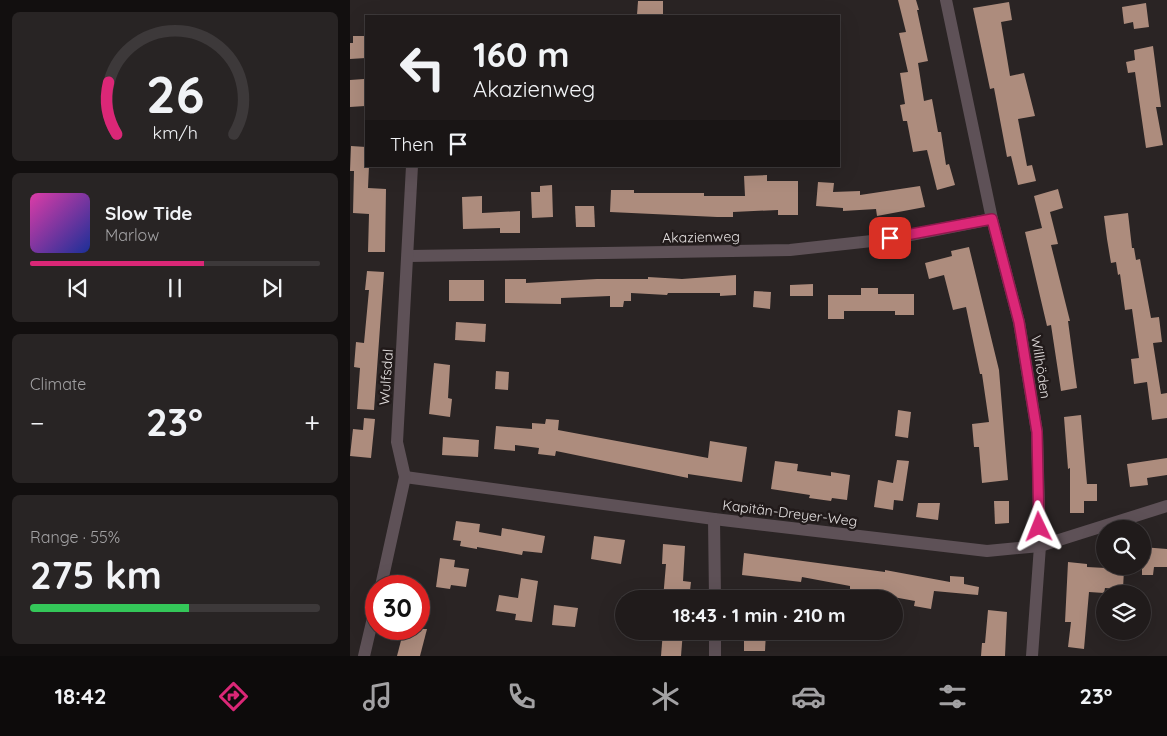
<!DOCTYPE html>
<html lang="en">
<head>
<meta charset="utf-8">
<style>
  body { margin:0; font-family:Quicksand,sans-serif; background:#282424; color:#f1f3f6; height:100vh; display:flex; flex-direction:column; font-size:19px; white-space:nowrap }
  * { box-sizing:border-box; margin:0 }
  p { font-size:16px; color:#a2a1a3 }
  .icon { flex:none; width:28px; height:28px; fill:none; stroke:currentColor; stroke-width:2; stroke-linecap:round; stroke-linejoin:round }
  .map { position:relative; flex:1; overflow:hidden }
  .panel { display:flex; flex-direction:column; gap:12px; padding:12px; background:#120f0f; width:350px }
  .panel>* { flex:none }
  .top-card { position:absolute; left:15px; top:15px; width:475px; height:152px; border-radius:0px; box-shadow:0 5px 20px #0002,0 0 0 1px #3d393a; background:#201b1b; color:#f1f3f6; overflow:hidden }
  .fabs { position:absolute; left:746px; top:520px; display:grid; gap:10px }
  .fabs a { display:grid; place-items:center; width:55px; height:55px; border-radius:50%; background:#201b1b; box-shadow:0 5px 20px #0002,0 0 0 1px #3d393a; font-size:25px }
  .speed { position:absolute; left:15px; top:575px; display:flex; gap:10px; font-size:25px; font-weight:700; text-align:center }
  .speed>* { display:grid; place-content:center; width:65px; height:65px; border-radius:50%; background:#201b1b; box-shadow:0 5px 20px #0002,0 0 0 1px #3d393a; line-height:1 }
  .speed .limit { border:8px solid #d22; background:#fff; color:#111 }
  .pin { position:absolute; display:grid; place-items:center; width:42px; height:42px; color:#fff; margin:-21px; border-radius:10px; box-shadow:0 2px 8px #0006 }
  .me { position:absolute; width:55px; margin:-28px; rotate:358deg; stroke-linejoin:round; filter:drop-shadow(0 0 4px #0008) }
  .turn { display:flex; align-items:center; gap:18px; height:105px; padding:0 25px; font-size:22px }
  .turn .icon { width:65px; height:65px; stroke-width:2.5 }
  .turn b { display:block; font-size:35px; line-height:42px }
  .then { display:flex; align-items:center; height:48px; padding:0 25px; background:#0003; gap:10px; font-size:19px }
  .big { font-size:38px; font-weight:700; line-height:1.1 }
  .panel .tile { flex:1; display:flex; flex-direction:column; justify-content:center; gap:8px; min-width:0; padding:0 18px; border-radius:8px; background:#282424 }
  .panel .dial { align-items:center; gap:0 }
  .dial svg { height:130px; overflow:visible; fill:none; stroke:#3d393a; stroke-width:7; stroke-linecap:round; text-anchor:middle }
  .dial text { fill:#f1f3f6; stroke:none }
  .song { display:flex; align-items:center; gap:15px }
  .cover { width:60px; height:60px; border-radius:8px; background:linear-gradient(135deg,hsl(320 70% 55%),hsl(230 70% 35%)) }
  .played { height:5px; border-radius:2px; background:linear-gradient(90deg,#db2777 60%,#3d393a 60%) }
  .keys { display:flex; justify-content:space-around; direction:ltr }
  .heat { display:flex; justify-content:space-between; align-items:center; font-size:28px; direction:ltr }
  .charge { height:8px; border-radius:4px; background:linear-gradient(90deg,#34c759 55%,#3d393a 0) }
  .trip { position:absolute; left:265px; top:590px; width:288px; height:50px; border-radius:25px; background:#201b1b; box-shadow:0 5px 20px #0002,0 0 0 1px #3d393a; font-weight:700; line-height:50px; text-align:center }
  .tabs { display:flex; height:80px; justify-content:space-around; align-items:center; background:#0d0b0b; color:#a2a1a3 }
  .tabs .icon { width:35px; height:35px }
  .tabs .active { color:#db2777 }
  .tabs b { font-size:22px; color:#f1f3f6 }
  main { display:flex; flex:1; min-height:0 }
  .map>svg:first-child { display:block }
  .building { fill:#ad8c7d }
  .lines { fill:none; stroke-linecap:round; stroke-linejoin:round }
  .street { stroke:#5e5157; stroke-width:12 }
  .route-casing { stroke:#8e194d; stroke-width:12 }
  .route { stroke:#db2777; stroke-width:9 }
  .labels { text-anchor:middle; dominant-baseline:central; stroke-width:5; stroke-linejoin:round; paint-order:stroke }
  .street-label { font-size:14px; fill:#e2dede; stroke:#211a1a }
</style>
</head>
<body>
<main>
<section class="panel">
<div class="tile dial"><svg viewBox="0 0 100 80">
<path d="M14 69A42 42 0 1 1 86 69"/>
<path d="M14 69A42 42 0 0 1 9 37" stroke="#db2777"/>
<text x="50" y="56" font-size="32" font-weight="700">26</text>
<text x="50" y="72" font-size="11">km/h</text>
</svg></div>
<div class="tile">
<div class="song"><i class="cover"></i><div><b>Slow Tide</b><p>Marlow</p></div></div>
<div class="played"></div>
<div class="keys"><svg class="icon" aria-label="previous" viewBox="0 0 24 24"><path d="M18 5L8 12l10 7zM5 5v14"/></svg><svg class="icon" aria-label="pause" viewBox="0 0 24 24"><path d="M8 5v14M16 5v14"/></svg><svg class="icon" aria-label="next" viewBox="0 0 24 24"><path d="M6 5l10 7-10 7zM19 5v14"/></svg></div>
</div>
<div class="tile"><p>Climate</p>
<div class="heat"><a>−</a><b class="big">23°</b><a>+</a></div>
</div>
<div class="tile"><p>Range · 55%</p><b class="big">275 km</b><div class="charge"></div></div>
</section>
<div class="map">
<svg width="817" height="656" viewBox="0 0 817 656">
  <rect width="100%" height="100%" fill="#2a2424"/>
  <g class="building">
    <path d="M 548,0 L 566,0 L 569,10 L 567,10 L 578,61 L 568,63 L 574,101 L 582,99 L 588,132 L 591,132 L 596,165 L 599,164 L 605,185 L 587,190 L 577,150 L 563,152 L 557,121 L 553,121 L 550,105 L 555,104 L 550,73 L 558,72 L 549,33 L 556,32 Z"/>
    <path d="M 288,1 L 313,1 L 313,15 L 287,15 Z"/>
    <path d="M 659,2 L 662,20 L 651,22 L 660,76 L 674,73 L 685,116 L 668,119 L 677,166 L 682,165 L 686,181 L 668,185 L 661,156 L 657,157 L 644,88 L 640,89 L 623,8 Z"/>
    <path d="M 796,3 L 799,27 L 784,29 L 783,22 L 774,24 L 772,7 Z"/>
    <path d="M 3,36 L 16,36 L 16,58 L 0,59 L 0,43 L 3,43 Z"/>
    <path d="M 803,46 L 811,107 L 806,107 L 813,145 L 796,148 L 785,72 L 778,73 L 776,62 L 785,60 L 784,50 Z"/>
    <path d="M 14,79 L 15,106 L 0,107 L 0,80 Z"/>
    <path d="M 1,146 L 16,147 L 16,166 L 19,166 L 18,188 L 36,189 L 35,252 L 18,252 L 19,214 L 3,213 L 4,171 L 0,171 Z"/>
    <path d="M 417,175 L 417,181 L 448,181 L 448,215 L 428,215 L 428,210 L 383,212 L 383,217 L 367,217 L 260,212 L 261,190 L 284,190 L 284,193 L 354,193 L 354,196 L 395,196 L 394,176 Z"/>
    <path d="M 468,182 L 484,183 L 483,192 L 510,191 L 510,195 L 570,186 L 575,207 L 527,216 L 526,209 L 493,211 L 493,208 L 466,206 Z"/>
    <path d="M 202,185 L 203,217 L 182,218 L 181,192 L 190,192 L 190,186 Z"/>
    <path d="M 708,189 L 713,208 L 700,212 L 708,244 L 701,245 L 720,321 L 718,321 L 727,388 L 711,391 L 701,325 L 697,326 L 675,232 L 692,228 L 684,196 Z"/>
    <path d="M 132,196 L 132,213 L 170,211 L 170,233 L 150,233 L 150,228 L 113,229 L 112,197 Z"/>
    <path d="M 225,206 L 244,206 L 245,227 L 226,227 Z"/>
    <path d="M 778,213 L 782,248 L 784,248 L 786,260 L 790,259 L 801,318 L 809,317 L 812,342 L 803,343 L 811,394 L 817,393 L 817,418 L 802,420 L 797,382 L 784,384 L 781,359 L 789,358 L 782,309 L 775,310 L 770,274 L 768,275 L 766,262 L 761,263 L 757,239 L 754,216 Z"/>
    <path d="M 619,247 L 649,370 L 658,480 L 632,483 L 629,447 L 624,447 L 622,424 L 639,422 L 632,374 L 630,374 L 616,307 L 603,310 L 594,275 L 579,279 L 575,263 L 602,256 L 601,251 Z"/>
    <path d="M 17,271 L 34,272 L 24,410 L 7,409 L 10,368 L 4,367 L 6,342 L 14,343 L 19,290 L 15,290 Z"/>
    <path d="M 386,275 L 386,295 L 370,296 L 370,293 L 318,293 L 317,295 L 281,293 L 281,301 L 274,301 L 273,307 L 260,307 L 260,296 L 211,298 L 211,304 L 155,303 L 155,279 L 176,279 L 176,283 L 247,279 L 298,279 L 298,277 L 332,279 Z"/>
    <rect x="99" y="280" width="35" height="21"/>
    <path d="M 463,284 L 463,296 L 440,296 L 440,285 Z"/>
    <path d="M 511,288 L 528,288 L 528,294 L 564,294 L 564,315 L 545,315 L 545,311 L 494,311 L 494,319 L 478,319 L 478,295 L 511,295 Z"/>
    <path d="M 404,291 L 421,292 L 420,309 L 403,307 Z"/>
    <path d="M 106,322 L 136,324 L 135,342 L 105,340 Z"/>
    <path d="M 84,363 L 100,365 L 98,398 L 102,399 L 100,417 L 79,414 Z"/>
    <path d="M 146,371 L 159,372 L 158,390 L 145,389 Z"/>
    <path d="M 548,410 L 561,412 L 558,438 L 545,436 Z"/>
    <path d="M 731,415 L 737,484 L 747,484 L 747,501 L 734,501 L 734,513 L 720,513 L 720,468 L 718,469 L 714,417 Z"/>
    <path d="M 14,418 L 25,419 L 21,458 L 0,456 L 3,429 L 13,430 Z"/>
    <path d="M 196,419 L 209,420 L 208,430 L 358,458 L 360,441 L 397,447 L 392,482 L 338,474 L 338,478 L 206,451 L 205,456 L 188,454 L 189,448 L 165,445 L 165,451 L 144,449 L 146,426 L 182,429 L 182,423 L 195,424 Z"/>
    <path d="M 93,437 L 129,440 L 128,457 L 92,455 Z"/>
    <path d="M 817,458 L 817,475 L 797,478 L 798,485 L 780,487 L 777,464 Z"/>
    <path d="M 547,460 L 559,461 L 553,501 L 544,500 L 543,510 L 524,507 L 528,480 L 543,483 Z"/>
    <path d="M 425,461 L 448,464 L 447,471 L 481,476 L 481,472 L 500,475 L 497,500 L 482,498 L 481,501 L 459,498 L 460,495 L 421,489 Z"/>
    <path d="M 644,501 L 659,501 L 659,523 L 645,524 Z"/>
    <path d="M 568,503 L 590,503 L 588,520 L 566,517 Z"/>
    <path d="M 106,521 L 130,524 L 129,532 L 151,536 L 152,528 L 195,536 L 192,553 L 173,551 L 172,555 L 127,547 L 127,549 L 110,546 L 111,541 L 103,540 Z"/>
    <path d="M 244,536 L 275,540 L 271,564 L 241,559 Z"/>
    <path d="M 313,544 L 335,546 L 333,581 L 341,582 L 339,599 L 313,599 L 316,564 L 312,564 Z"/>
    <path d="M 792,547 L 817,549 L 817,567 L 804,567 L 803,575 L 792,575 Z"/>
    <path d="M 394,553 L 535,572 L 535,570 L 600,582 L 600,576 L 614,577 L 614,584 L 629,587 L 628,595 L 584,591 L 581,609 L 564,606 L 565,601 L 500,589 L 500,586 L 452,577 L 451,582 L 392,575 Z"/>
    <path d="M 90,558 L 105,560 L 104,567 L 119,569 L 116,587 L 101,585 L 100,589 L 86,587 Z"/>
    <path d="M 718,562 L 737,564 L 737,567 L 774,569 L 773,589 L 755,588 L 754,593 L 739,592 L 734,649 L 718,647 L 721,622 L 715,622 Z"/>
    <path d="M 171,578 L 188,581 L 182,622 L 165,620 L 166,614 L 146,611 L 149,595 L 168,598 Z"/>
    <path d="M 204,605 L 228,608 L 225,627 L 202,625 Z"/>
    <path d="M 638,610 L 657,612 L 655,656 L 631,656 L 632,643 L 635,643 Z"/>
    <path d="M 54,629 L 77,629 L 70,656 L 47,656 Z"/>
    <path d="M 313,631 L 333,631 L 331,656 L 311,656 Z"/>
    <path d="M 394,632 L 416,632 L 415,651 L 394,651 Z"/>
  </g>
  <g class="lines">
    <g class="street">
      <path d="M 596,0 L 642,219 L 669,322 L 687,432 L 690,546 L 682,656"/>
      <path d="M 59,256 L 440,250 L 540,239 L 642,219"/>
      <path d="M 55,477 L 364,519 L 637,551 L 690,546 L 817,506"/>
      <path d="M 364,519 L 365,599"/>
      <path d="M 31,586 L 55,477 L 47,442 L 62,166"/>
      <path d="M 365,631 L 365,656"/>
      <path d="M 14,656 L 26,605"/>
    </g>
  </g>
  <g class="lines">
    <g class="route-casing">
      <path id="route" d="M 540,238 L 642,219 L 669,322 L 687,432 L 689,527"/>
    </g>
    <use href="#route" class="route"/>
  </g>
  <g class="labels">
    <g class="street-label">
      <text transform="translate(351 237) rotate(-1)">Akazienweg</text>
      <text transform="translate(691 367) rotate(81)">Willhöden</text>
      <text transform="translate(36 377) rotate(-86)">Wulfsdal</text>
      <text transform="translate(440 513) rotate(7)">Kapitän-Dreyer-Weg</text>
    </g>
  </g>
</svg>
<div class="fabs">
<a><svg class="icon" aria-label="search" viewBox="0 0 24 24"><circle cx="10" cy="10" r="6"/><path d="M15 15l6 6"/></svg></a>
<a><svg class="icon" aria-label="layers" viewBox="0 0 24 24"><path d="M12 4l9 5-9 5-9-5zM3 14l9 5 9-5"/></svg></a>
</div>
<div class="speed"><div class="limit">30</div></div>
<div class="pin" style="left:540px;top:238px;background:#d93025"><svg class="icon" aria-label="arrive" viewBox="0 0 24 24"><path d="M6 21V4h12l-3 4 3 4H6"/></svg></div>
<svg class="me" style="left:689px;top:527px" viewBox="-20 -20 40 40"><path d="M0-17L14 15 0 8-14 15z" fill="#db2777" stroke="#fff" stroke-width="4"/></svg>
<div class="trip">18:43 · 1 min · 210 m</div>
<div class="top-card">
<div class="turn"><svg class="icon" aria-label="left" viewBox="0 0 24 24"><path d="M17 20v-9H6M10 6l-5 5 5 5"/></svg><div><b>160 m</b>Akazienweg</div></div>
<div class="then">Then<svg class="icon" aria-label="arrive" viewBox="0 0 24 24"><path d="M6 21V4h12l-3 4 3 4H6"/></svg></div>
</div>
</div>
</main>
<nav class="tabs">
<b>18:42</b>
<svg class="icon active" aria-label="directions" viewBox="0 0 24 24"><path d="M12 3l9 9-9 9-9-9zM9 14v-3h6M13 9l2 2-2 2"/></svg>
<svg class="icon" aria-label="music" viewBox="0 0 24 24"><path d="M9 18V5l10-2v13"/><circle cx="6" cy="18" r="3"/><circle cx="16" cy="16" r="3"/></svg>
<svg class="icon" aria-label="phone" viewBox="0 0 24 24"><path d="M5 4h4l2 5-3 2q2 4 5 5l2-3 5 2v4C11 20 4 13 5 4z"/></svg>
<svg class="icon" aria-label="climate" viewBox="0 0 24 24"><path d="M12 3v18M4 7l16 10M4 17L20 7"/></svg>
<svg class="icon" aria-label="car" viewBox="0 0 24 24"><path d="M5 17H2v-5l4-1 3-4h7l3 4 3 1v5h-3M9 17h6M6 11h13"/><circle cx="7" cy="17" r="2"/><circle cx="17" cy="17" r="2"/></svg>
<svg class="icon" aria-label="filters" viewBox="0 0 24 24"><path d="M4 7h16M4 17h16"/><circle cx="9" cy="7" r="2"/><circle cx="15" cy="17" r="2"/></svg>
<b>23°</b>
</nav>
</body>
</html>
